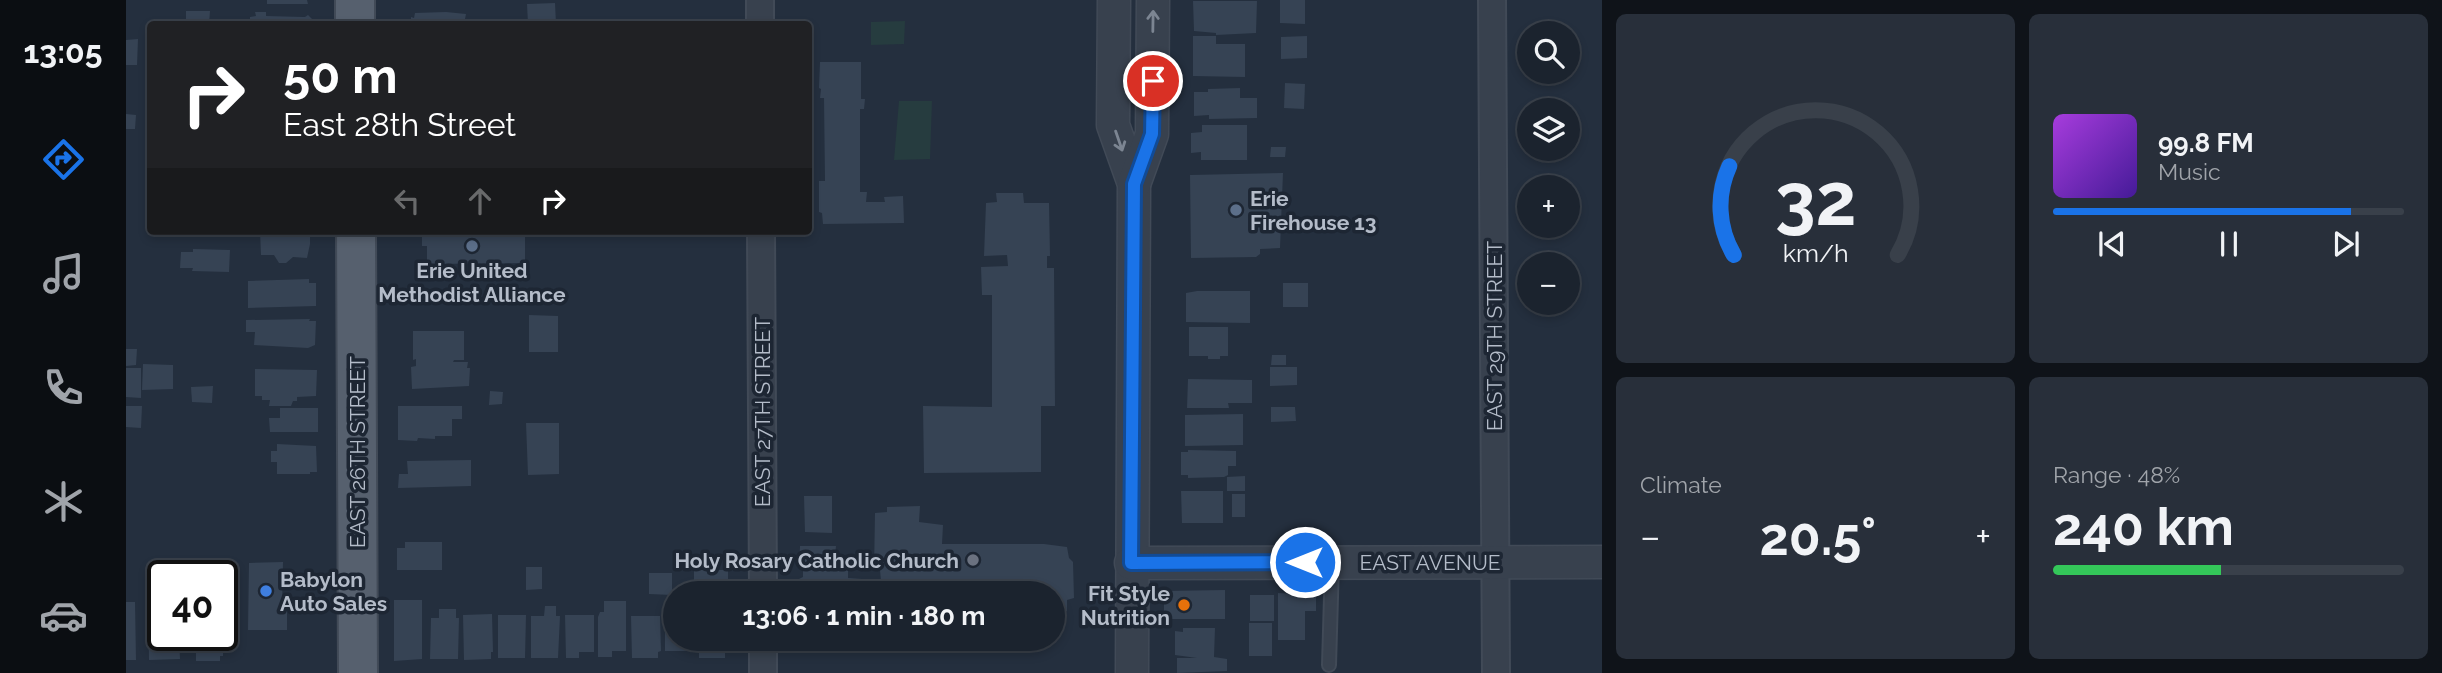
<!DOCTYPE html>
<html lang="en">
<head>
<meta charset="utf-8">
<style>
  body { margin:0; font-family:Raleway,sans-serif; background:#282f3a; color:#f1f3f6; height:100vh; display:flex; flex-direction:column; font-size:26px; white-space:nowrap }
  * { box-sizing:border-box; margin:0 }
  p { font-size:23px; color:#a0a4aa }
  .icon { flex:none; width:38px; height:38px; fill:none; stroke:currentColor; stroke-width:2; stroke-linecap:round; stroke-linejoin:round }
  .map { position:relative; flex:1; overflow:hidden }
  .details { display:flex; flex-direction:column; gap:14px; padding:14px; background:#0f1319; width:840px }
  .details>* { flex:none }
  .banner { position:absolute; left:21px; top:21px; width:665px; height:214px; border-radius:7px; box-shadow:0 4px 10px #0003,0 0 0 2px #39404a; background:#202124; color:#fff; overflow:hidden }
  .tools { position:absolute; left:1391px; top:21px; display:grid; gap:14px }
  .tools a { display:grid; place-items:center; width:63px; height:63px; border-radius:50%; background:#1b232e; box-shadow:0 4px 10px #0003,0 0 0 2px #39404a; font-size:35px }
  .speed { position:absolute; left:21px; top:560px; display:flex; gap:14px; font-size:35px; font-weight:700; text-align:center }
  .speed>* { display:grid; place-content:center; width:91px; height:91px; border-radius:50%; background:#1b232e; box-shadow:0 4px 10px #0003,0 0 0 2px #39404a; line-height:1 }
  .speed .limit { border:4px solid #111; border-radius:10px; background:#fff; color:#111 }
  .pin { position:absolute; display:grid; place-items:center; width:60px; height:60px; color:#fff; margin:-30px; border:4px solid #fff; border-radius:50%; box-shadow:0 2px 7px #0007 }
  .me { position:absolute; width:77px; margin:-38px; rotate:270deg; stroke-linejoin:round; filter:drop-shadow(0 0 5px #0008) }
  .turn { display:flex; align-items:center; gap:24px; height:147px; padding:0 21px; font-size:32px }
  .turn .icon { width:91px; height:91px; stroke-width:2.5 }
  .turn b { display:block; font-size:49px; line-height:60px }
  .lanes { display:flex; align-items:center; height:66px; padding:0 21px; background:#0003; justify-content:center; gap:35px; direction:ltr }
  .lanes .off { opacity:.35 }
  .big { font-size:52px; font-weight:700; line-height:1.1 }
  .details .card { flex:1; display:flex; flex-direction:column; justify-content:center; gap:10px; min-width:0; padding:0 24px; border-radius:10px; background:#282f3a }
  .details .dial { align-items:center; gap:0 }
  .dial svg { height:182px; overflow:visible; fill:none; stroke:#39404a; stroke-width:7; stroke-linecap:round; text-anchor:middle }
  .dial text { fill:#f1f3f6; stroke:none }
  .song { display:flex; align-items:center; gap:21px }
  .cover { width:84px; height:84px; border-radius:10px; background:linear-gradient(135deg,hsl(280 70% 55%),hsl(260 70% 35%)) }
  .played { height:7px; border-radius:4px; background:linear-gradient(90deg,#1a73e8 85%,#39404a 85%) }
  .keys { display:flex; justify-content:space-around; direction:ltr }
  .heat { display:flex; justify-content:space-between; align-items:center; font-size:38px; direction:ltr }
  .charge { height:10px; border-radius:5px; background:linear-gradient(90deg,#34c759 48%,#39404a 0) }
  .details .tiles { flex:1; display:grid; gap:14px; grid-template-columns:repeat(2,1fr) }
  .trip { position:absolute; left:537px; top:581px; width:402px; height:70px; border-radius:35px; background:#1b232e; box-shadow:0 4px 10px #0003,0 0 0 2px #39404a; font-weight:700; line-height:70px; text-align:center }
  main { display:flex; flex:1; min-height:0 }
  .dock { display:flex; flex-direction:column; width:126px; justify-content:space-around; align-items:center; background:#0b0e12; color:#a0a4aa }
  .dock .icon { width:49px; height:49px }
  .dock .active { color:#1a73e8 }
  .dock b { font-size:32px; color:#f1f3f6 }
  .map>svg:first-child { display:block }
  .green { fill:#263c3f }
  .building { fill:#364354 }
  .lines { fill:none; stroke-linecap:round; stroke-linejoin:round }
  .service-casing { stroke:#414a57; stroke-width:16 }
  .minor-casing { stroke:#414a57; stroke-width:30 }
  .tertiary-casing { stroke:#414a57; stroke-width:35 }
  .primary-casing { stroke:#414a57; stroke-width:42 }
  .service { stroke:#38414e; stroke-width:12 }
  .minor { stroke:#38414e; stroke-width:26 }
  .tertiary { stroke:#38414e; stroke-width:32 }
  .primary { stroke:#56606e; stroke-width:38 }
  .oneway { stroke:#7c8592 }
  .route-casing { stroke:#114b97; stroke-width:18 }
  .route { stroke:#1a73e8; stroke-width:12 }
  .service-dot { fill:#5c6f8a; stroke:#1d2633; stroke-width:2.5 }
  .worship-dot { fill:#6b7280; stroke:#1d2633; stroke-width:2.5 }
  .shop-dot { fill:#3f7fe0; stroke:#1d2633; stroke-width:2.5 }
  .food-dot { fill:#e8710a; stroke:#1d2633; stroke-width:2.5 }
  .labels { text-anchor:middle; dominant-baseline:central; stroke-width:7; stroke-linejoin:round; paint-order:stroke }
  .poi-label { font-size:21px; font-weight:bold; fill:#b4bcc9; stroke:#1d2633; text-anchor:start }
  .street-label { font-size:21px; fill:#b4bcc9; stroke:#1d2633 }
</style>
</head>
<body>
<main>
<nav class="dock">
<b>13:05</b>
<svg class="icon active" aria-label="directions" viewBox="0 0 24 24"><path d="M12 3l9 9-9 9-9-9zM9 14v-3h6M13 9l2 2-2 2"/></svg>
<svg class="icon" aria-label="music" viewBox="0 0 24 24"><path d="M9 18V5l10-2v13"/><circle cx="6" cy="18" r="3"/><circle cx="16" cy="16" r="3"/></svg>
<svg class="icon" aria-label="phone" viewBox="0 0 24 24"><path d="M5 4h4l2 5-3 2q2 4 5 5l2-3 5 2v4C11 20 4 13 5 4z"/></svg>
<svg class="icon" aria-label="climate" viewBox="0 0 24 24"><path d="M12 3v18M4 7l16 10M4 17L20 7"/></svg>
<svg class="icon" aria-label="car" viewBox="0 0 24 24"><path d="M5 17H2v-5l4-1 3-4h7l3 4 3 1v5h-3M9 17h6M6 11h13"/><circle cx="7" cy="17" r="2"/><circle cx="17" cy="17" r="2"/></svg>
</nav>
<div class="map">
<svg width="1476" height="673" viewBox="0 0 1476 673">
  <rect width="100%" height="100%" fill="#242f3e"/>
  <g class="green">
    <path d="M 779,21 L 778,44 L 745,45 L 745,22 Z"/>
    <path d="M 773,101 L 806,101 L 804,159 L 768,160 Z"/>
  </g>
  <g class="building">
    <path d="M 141,0 L 181,0 L 182,4 L 141,4 Z"/>
    <path d="M 1154,0 L 1179,0 L 1179,24 L 1154,23 Z"/>
    <path d="M 1067,1 L 1131,1 L 1130,33 L 1090,35 L 1090,33 L 1068,31 Z"/>
    <path d="M 429,3 L 430,24 L 402,24 L 401,4 Z"/>
    <path d="M 60,11 L 84,11 L 83,24 L 60,24 Z"/>
    <path d="M 129,12 L 140,12 L 140,16 L 179,17 L 182,15 L 186,19 L 186,24 L 124,24 L 124,17 L 130,16 Z"/>
    <path d="M 320,12 L 340,14 L 338,24 L 285,24 L 285,17 L 288,18 L 289,13 Z"/>
    <path d="M 1067,36 L 1090,36 L 1090,44 L 1119,44 L 1119,77 L 1067,76 Z"/>
    <path d="M 1181,36 L 1181,58 L 1155,59 L 1155,37 Z"/>
    <path d="M 12,39 L 11,65 L 0,65 L 0,40 Z"/>
    <path d="M 694,62 L 735,62 L 735,99 L 739,99 L 738,109 L 734,109 L 734,192 L 741,192 L 740,202 L 759,202 L 758,197 L 777,196 L 778,223 L 697,224 L 696,213 L 693,212 L 693,181 L 699,181 L 698,98 L 694,98 L 695,89 L 693,88 Z"/>
    <path d="M 1159,83 L 1179,84 L 1178,109 L 1158,108 Z"/>
    <path d="M 1114,88 L 1114,98 L 1131,98 L 1131,118 L 1083,119 L 1083,115 L 1068,116 L 1068,92 L 1082,92 L 1082,89 Z"/>
    <path d="M 0,114 L 10,115 L 9,129 L 0,129 Z"/>
    <path d="M 1076,125 L 1121,125 L 1121,160 L 1075,160 L 1075,152 L 1065,153 L 1065,133 L 1076,132 Z"/>
    <path d="M 1145,147 L 1160,147 L 1159,157 L 1144,157 Z"/>
    <path d="M 1157,173 L 1154,248 L 1134,249 L 1134,254 L 1130,257 L 1065,258 L 1064,175 Z"/>
    <path d="M 870,193 L 897,193 L 898,203 L 923,203 L 924,256 L 921,256 L 921,268 L 928,268 L 929,406 L 915,406 L 915,472 L 798,473 L 797,406 L 866,407 L 866,295 L 856,295 L 855,267 L 882,266 L 881,255 L 858,256 L 860,203 L 871,202 Z"/>
    <path d="M 134,231 L 184,231 L 184,244 L 181,258 L 167,257 L 160,263 L 153,263 L 148,255 L 135,255 Z"/>
    <path d="M 296,231 L 395,231 L 395,236 L 399,236 L 399,263 L 301,264 L 301,246 L 296,246 Z"/>
    <path d="M 67,249 L 104,250 L 103,272 L 66,271 L 67,268 L 54,268 L 55,252 L 67,252 Z"/>
    <path d="M 183,279 L 183,283 L 190,283 L 190,306 L 122,308 L 122,281 Z"/>
    <rect x="1157" y="283" width="25" height="24"/>
    <path d="M 1071,291 L 1124,291 L 1124,323 L 1060,322 L 1060,293 Z"/>
    <path d="M 403,315 L 432,316 L 432,352 L 403,352 Z"/>
    <path d="M 184,319 L 183,321 L 190,321 L 189,345 L 182,348 L 128,345 L 129,332 L 120,332 L 120,320 Z"/>
    <path d="M 1063,327 L 1102,327 L 1102,356 L 1094,356 L 1094,359 L 1082,359 L 1082,356 L 1063,356 Z"/>
    <path d="M 287,331 L 338,331 L 338,360 L 328,360 L 327,362 L 342,362 L 341,368 L 344,368 L 343,386 L 286,389 L 285,367 L 290,366 L 290,359 L 287,360 Z"/>
    <path d="M 0,349 L 11,349 L 10,365 L 0,366 Z"/>
    <path d="M 1146,355 L 1160,355 L 1160,365 L 1145,365 Z"/>
    <path d="M 17,364 L 47,365 L 47,389 L 16,390 Z"/>
    <path d="M 1144,367 L 1171,367 L 1171,385 L 1144,386 Z"/>
    <path d="M 0,368 L 15,368 L 15,398 L 0,397 Z"/>
    <path d="M 129,369 L 191,370 L 190,396 L 171,397 L 171,401 L 167,401 L 165,406 L 143,406 L 144,400 L 136,400 L 136,396 L 129,396 Z"/>
    <path d="M 1062,379 L 1126,380 L 1126,403 L 1102,403 L 1103,408 L 1061,408 Z"/>
    <path d="M 87,386 L 86,403 L 66,402 L 65,387 Z"/>
    <path d="M 364,391 L 377,392 L 376,404 L 363,405 Z"/>
    <path d="M 0,406 L 16,406 L 15,428 L 0,427 Z"/>
    <path d="M 272,406 L 336,406 L 336,419 L 326,419 L 326,436 L 309,436 L 309,439 L 292,438 L 291,441 L 272,440 Z"/>
    <path d="M 1145,407 L 1169,407 L 1170,421 L 1145,422 Z"/>
    <path d="M 154,408 L 192,408 L 192,432 L 144,432 L 143,418 L 154,418 Z"/>
    <path d="M 1117,414 L 1117,445 L 1059,446 L 1059,415 Z"/>
    <path d="M 400,423 L 433,423 L 433,474 L 402,475 Z"/>
    <path d="M 151,444 L 190,446 L 191,472 L 184,472 L 184,474 L 151,474 L 151,462 L 145,462 L 145,451 L 151,451 Z"/>
    <path d="M 1062,450 L 1110,451 L 1110,466 L 1102,466 L 1102,475 L 1098,477 L 1062,478 L 1062,475 L 1055,475 L 1055,452 L 1062,452 Z"/>
    <path d="M 345,460 L 345,486 L 272,488 L 273,474 L 282,474 L 281,461 Z"/>
    <path d="M 1119,476 L 1119,491 L 1101,491 L 1101,477 Z"/>
    <path d="M 1055,491 L 1097,491 L 1097,523 L 1056,523 Z"/>
    <rect x="1106" y="494" width="13" height="23"/>
    <path d="M 678,496 L 706,496 L 706,533 L 679,532 Z"/>
    <path d="M 794,506 L 793,522 L 817,525 L 816,544 L 918,544 L 941,547 L 943,558 L 947,562 L 948,598 L 941,600 L 941,611 L 928,612 L 928,593 L 756,593 L 754,570 L 748,570 L 749,513 L 761,512 L 761,507 Z"/>
    <path d="M 279,542 L 316,542 L 316,570 L 271,570 L 271,548 L 279,548 Z"/>
    <path d="M 674,546 L 710,546 L 708,564 L 722,563 L 722,578 L 736,579 L 736,593 L 677,593 L 674,590 L 673,579 L 677,577 L 677,567 L 673,568 Z"/>
    <path d="M 157,562 L 156,608 L 161,607 L 161,630 L 122,630 L 123,563 Z"/>
    <path d="M 400,567 L 416,567 L 416,589 L 400,590 Z"/>
    <rect x="568" y="570" width="34" height="23"/>
    <path d="M 523,573 L 546,573 L 546,595 L 523,594 Z"/>
    <path d="M 1099,590 L 1099,619 L 1038,619 L 1038,591 Z"/>
    <path d="M 1152,593 L 1190,595 L 1190,611 L 1179,611 L 1179,640 L 1152,640 Z"/>
    <rect x="1124" y="595" width="24" height="26"/>
    <path d="M 268,600 L 296,600 L 296,659 L 268,661 Z"/>
    <path d="M 22,601 L 37,601 L 37,635 L 53,635 L 54,659 L 23,660 Z"/>
    <path d="M 478,601 L 500,601 L 500,651 L 486,651 L 486,657 L 472,657 L 472,617 L 474,612 L 478,612 Z"/>
    <path d="M 0,602 L 9,602 L 10,660 L 0,660 Z"/>
    <path d="M 419,606 L 430,606 L 430,616 L 434,616 L 432,658 L 405,658 L 405,616 L 418,616 Z"/>
    <path d="M 313,609 L 330,609 L 330,618 L 333,618 L 332,659 L 304,659 L 305,618 L 313,618 Z"/>
    <path d="M 366,614 L 367,652 L 365,652 L 365,659 L 338,660 L 337,615 Z"/>
    <path d="M 539,614 L 550,614 L 550,639 L 567,639 L 567,651 L 539,651 Z"/>
    <path d="M 372,615 L 400,615 L 399,658 L 372,658 Z"/>
    <path d="M 439,615 L 468,615 L 468,652 L 453,652 L 453,658 L 440,658 Z"/>
    <path d="M 505,616 L 534,616 L 535,651 L 532,652 L 532,658 L 506,658 Z"/>
    <rect x="1123" y="623" width="23" height="33"/>
    <path d="M 1057,628 L 1089,628 L 1088,657 L 1101,659 L 1101,671 L 1051,673 L 1051,658 L 1071,658 L 1049,655 L 1049,631 L 1057,632 Z"/>
    <path d="M 70,635 L 97,635 L 97,656 L 94,656 L 94,661 L 70,661 Z"/>
    <path d="M 573,639 L 602,639 L 602,651 L 599,651 L 599,658 L 573,658 Z"/>
  </g>
  <g class="lines">
    <g class="service-casing">
      <path id="service" d="M 1203,665 L 1206,563"/>
    </g>
    <g class="minor-casing">
      <g id="minor">
        <path d="M 634,0 L 634,24"/>
        <path d="M 1366,0 L 1370,673"/>
        <path d="M 635,231 L 637,593"/>
        <path d="M 637,639 L 637,673"/>
      </g>
    </g>
    <g class="tertiary-casing">
      <g id="tertiary">
        <path d="M 988,0 L 987,125 L 1008,184 L 1006,673"/>
        <path d="M 1008,184 L 1026,134 L 1027,0"/>
        <path d="M 1005,563 L 1476,562"/>
      </g>
    </g>
    <g class="primary-casing">
      <g id="primary">
        <path d="M 229,0 L 229,24"/>
        <path d="M 230,231 L 232,673"/>
      </g>
    </g>
    <use href="#service" class="service"/>
    <use href="#minor" class="minor"/>
    <use href="#tertiary" class="tertiary"/>
    <use href="#primary" class="primary"/>
  </g>
  <defs><path id="oneway-shaft" d="M-6 0H5M1.5-3L5.5 0L1.5 3" fill="none" stroke-width="1.6" stroke-linecap="round" stroke-linejoin="round" transform="scale(1.75)"/></defs>
  <g class="oneway">
    <use href="#oneway-shaft" transform="translate(1027 21) rotate(-89)"/>
    <use href="#oneway-shaft" transform="translate(993 141) rotate(71)"/>
  </g>
  <g class="lines">
    <g class="route-casing">
      <path id="route" d="M 1027,81 L 1026,134 L 1008,184 L 1005,563 L 1179,562"/>
    </g>
    <use href="#route" class="route"/>
  </g>
  <g class="service-dot">
    <circle cx="1110" cy="210" r="7"/>
    <circle cx="346" cy="246" r="7"/>
  </g>
  <circle class="worship-dot" cx="847" cy="560" r="7"/>
  <circle class="shop-dot" cx="140" cy="591" r="7"/>
  <circle class="food-dot" cx="1058" cy="605" r="7"/>
  <g class="labels">
    <g class="poi-label">
      <text x="1124" y="198">Erie<tspan x="1124" dy="24">Firehouse 13</tspan></text>
      <text x="346" y="270" text-anchor="middle">Erie United<tspan x="346" dy="24">Methodist Alliance</tspan></text>
      <text x="833" y="560" text-anchor="end">Holy Rosary Catholic Church</text>
      <text x="154" y="579">Babylon<tspan x="154" dy="24">Auto Sales</tspan></text>
      <text x="1044" y="593" text-anchor="end">Fit Style<tspan x="1044" dy="24">Nutrition</tspan></text>
    </g>
    <g class="street-label">
      <text transform="translate(1368 336) rotate(-90)">EAST 29TH STREET</text>
      <text transform="translate(636 412) rotate(-90)">EAST 27TH STREET</text>
      <text transform="translate(231 452) rotate(-90)">EAST 26TH STREET</text>
      <text x="1304" y="562">EAST AVENUE</text>
    </g>
  </g>
</svg>
<div class="tools">
<a><svg class="icon" aria-label="search" viewBox="0 0 24 24"><circle cx="10" cy="10" r="6"/><path d="M15 15l6 6"/></svg></a>
<a><svg class="icon" aria-label="layers" viewBox="0 0 24 24"><path d="M12 4l9 5-9 5-9-5zM3 14l9 5 9-5"/></svg></a>
<a>+</a>
<a>−</a>
</div>
<div class="speed"><div class="limit">40</div></div>
<div class="pin" style="left:1027px;top:81px;background:#d93025"><svg class="icon" aria-label="arrive" viewBox="0 0 24 24"><path d="M6 21V4h12l-3 4 3 4H6"/></svg></div>
<svg class="me" style="left:1179px;top:562px" viewBox="-20 -20 40 40"><circle r="17" fill="#1a73e8" stroke="#fff" stroke-width="3"/><path d="M0-11L8 9 0 5-8 9z" fill="#fff"/></svg>
<div class="trip">13:06 · 1 min · 180 m</div>
<div class="banner">
<div class="turn"><svg class="icon" aria-label="right" viewBox="0 0 24 24"><path d="M7 20v-9h11M14 6l5 5-5 5"/></svg><div><b>50 m</b>East 28th Street</div></div>
<div class="lanes"><svg class="icon off" aria-label="left" viewBox="0 0 24 24"><path d="M17 20v-9H6M10 6l-5 5 5 5"/></svg><svg class="icon off" aria-label="ahead" viewBox="0 0 24 24"><path d="M12 20V5M6 11l6-6 6 6"/></svg><svg class="icon" aria-label="right" viewBox="0 0 24 24"><path d="M7 20v-9h11M14 6l5 5-5 5"/></svg></div>
</div>
</div>
<section class="details">
<div class="tiles">
<div class="card dial"><svg viewBox="0 0 100 80">
<path d="M14 69A42 42 0 1 1 86 69"/>
<path d="M14 69A42 42 0 0 1 12 30" stroke="#1a73e8"/>
<text x="50" y="56" font-size="32" font-weight="700">32</text>
<text x="50" y="72" font-size="11">km/h</text>
</svg></div>
<div class="card">
<div class="song"><i class="cover"></i><div><b>99.8 FM</b><p>Music</p></div></div>
<div class="played"></div>
<div class="keys"><svg class="icon" aria-label="previous" viewBox="0 0 24 24"><path d="M18 5L8 12l10 7zM5 5v14"/></svg><svg class="icon" aria-label="pause" viewBox="0 0 24 24"><path d="M8 5v14M16 5v14"/></svg><svg class="icon" aria-label="next" viewBox="0 0 24 24"><path d="M6 5l10 7-10 7zM19 5v14"/></svg></div>
</div>
<div class="card"><p>Climate</p>
<div class="heat"><a>−</a><b class="big">20.5°</b><a>+</a></div>
</div>
<div class="card"><p>Range · 48%</p><b class="big">240 km</b><div class="charge"></div></div>
</div>
</section>
</main>
</body>
</html>
